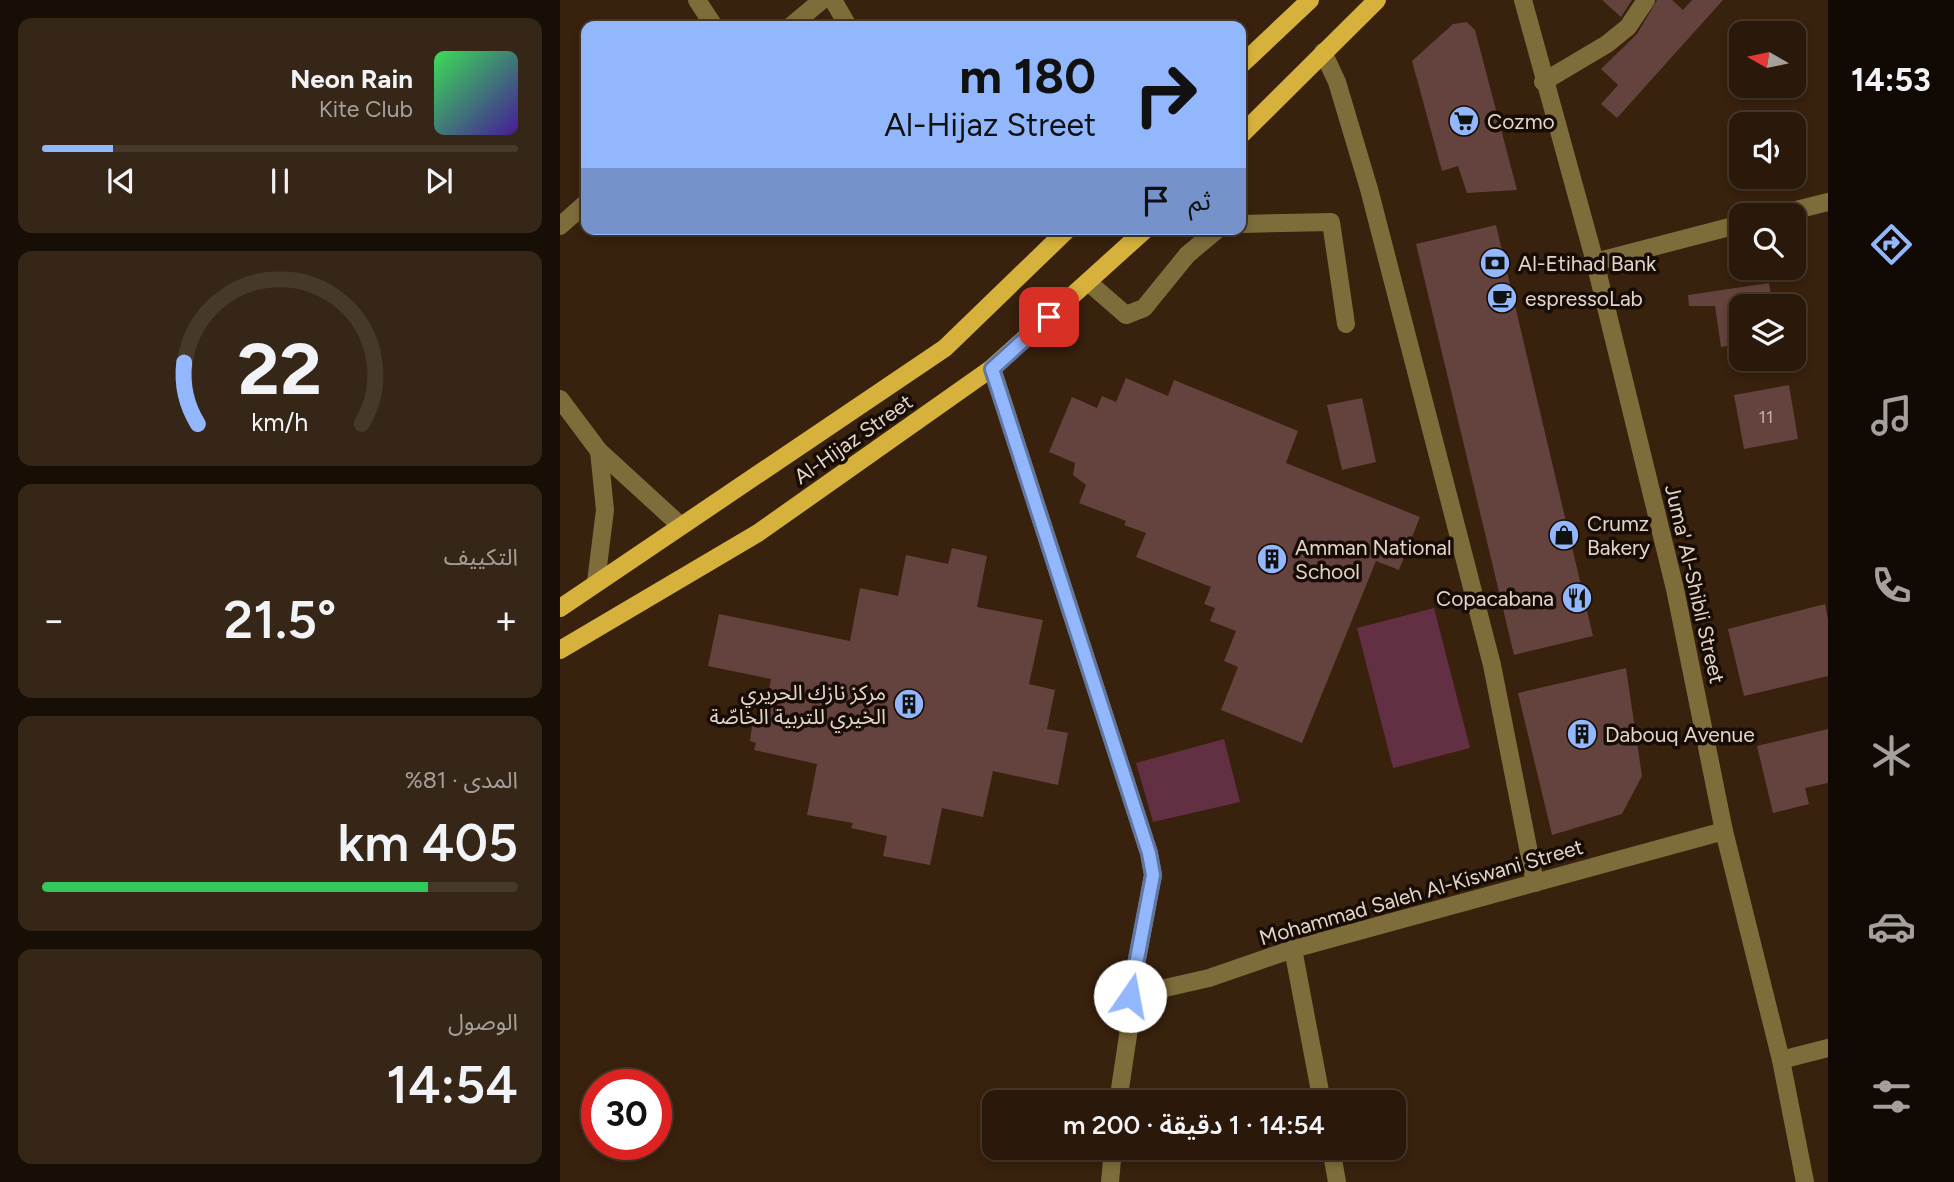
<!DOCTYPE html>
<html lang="ar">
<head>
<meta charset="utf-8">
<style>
  body { margin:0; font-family:Figtree,"Noto Sans Arabic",sans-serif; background:#362618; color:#f1f3f6; direction:rtl; height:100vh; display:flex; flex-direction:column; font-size:26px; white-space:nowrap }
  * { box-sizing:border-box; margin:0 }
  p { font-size:23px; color:#a5a09c }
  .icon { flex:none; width:38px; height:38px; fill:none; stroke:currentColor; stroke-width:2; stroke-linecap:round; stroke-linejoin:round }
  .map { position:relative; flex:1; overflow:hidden; direction:ltr }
  .sheet { display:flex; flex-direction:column; gap:18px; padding:18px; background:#170e06; width:560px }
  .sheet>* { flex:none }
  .top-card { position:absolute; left:21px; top:21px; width:665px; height:214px; border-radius:14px; box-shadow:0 4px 10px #0003,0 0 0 2px #46382b; direction:rtl; background:#93b7fd; color:#111; overflow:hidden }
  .needle { width:46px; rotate:279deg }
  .buttons { position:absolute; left:1169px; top:21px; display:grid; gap:14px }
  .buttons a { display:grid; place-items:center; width:77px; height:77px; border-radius:14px; background:#2a190a; box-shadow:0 4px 10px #0003,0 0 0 2px #46382b; font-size:35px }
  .speed { position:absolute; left:21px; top:1069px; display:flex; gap:14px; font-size:35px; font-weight:700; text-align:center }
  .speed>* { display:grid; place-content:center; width:91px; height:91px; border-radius:50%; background:#2a190a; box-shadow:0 4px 10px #0003,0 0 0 2px #46382b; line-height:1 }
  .speed .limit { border:10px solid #d22; background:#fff; color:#111 }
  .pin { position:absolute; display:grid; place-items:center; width:60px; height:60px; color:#fff; margin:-30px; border-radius:14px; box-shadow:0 4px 10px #0006 }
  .me { position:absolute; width:77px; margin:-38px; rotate:12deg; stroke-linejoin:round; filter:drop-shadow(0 0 5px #0008) }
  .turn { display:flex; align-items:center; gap:24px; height:147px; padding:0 35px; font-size:32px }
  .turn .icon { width:91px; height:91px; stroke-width:2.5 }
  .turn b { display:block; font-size:49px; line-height:60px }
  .then { display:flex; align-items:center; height:66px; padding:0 35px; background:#0003; gap:14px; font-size:26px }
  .big { font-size:52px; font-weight:600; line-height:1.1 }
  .sheet .tile { flex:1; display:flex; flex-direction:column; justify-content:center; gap:10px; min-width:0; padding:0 24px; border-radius:14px; background:#362618 }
  .sheet .dial { align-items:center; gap:0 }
  .dial svg { height:182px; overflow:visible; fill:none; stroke:#46382b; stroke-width:7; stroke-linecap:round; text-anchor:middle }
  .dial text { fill:#f1f3f6; stroke:none }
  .song { display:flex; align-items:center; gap:21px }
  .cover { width:84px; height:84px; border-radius:10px; background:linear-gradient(135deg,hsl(130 70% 55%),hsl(260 70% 35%)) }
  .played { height:7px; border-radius:4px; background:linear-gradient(90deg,#93b7fd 15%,#46382b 15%) }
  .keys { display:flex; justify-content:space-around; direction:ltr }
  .heat { display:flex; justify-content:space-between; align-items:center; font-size:38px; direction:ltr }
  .charge { height:10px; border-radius:5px; background:linear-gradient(90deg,#34c759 81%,#46382b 0) }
  .trip { position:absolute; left:422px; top:1090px; width:424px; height:70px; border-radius:14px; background:#2a190a; box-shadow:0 4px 10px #0003,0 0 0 2px #46382b; font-weight:600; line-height:70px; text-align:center; direction:rtl }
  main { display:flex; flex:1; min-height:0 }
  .menu { display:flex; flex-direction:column; width:126px; justify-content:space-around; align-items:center; background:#110a04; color:#a5a09c }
  .menu .icon { width:49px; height:49px }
  .menu .selected { color:#93b7fd }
  .menu b { font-size:32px; color:#f1f3f6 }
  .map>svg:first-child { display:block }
  .green { fill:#632f43 }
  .building { fill:#64423d }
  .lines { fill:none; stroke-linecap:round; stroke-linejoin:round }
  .minor { stroke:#7e6d3a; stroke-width:18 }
  .major { stroke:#d6b23d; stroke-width:18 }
  .route-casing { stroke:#6077a4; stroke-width:18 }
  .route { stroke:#93b7fd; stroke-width:12 }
  .labels { text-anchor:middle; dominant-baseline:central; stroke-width:7; stroke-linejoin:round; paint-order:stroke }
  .number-label { font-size:18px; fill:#c3b0a5 }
  .poi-label { font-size:21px; fill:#e3d4c8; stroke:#180d06; text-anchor:start }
  .street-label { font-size:21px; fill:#e3d4c8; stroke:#180d06 }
</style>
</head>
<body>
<main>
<nav class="menu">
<b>14:53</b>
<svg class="icon selected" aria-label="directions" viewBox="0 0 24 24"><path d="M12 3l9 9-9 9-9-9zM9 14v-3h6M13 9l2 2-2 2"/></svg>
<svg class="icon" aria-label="music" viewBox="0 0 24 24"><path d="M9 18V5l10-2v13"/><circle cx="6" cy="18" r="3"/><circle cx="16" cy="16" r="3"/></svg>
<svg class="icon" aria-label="phone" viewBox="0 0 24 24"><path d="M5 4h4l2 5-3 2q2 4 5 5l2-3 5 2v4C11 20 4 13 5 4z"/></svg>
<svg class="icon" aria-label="climate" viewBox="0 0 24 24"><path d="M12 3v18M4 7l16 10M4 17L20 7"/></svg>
<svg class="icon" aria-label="car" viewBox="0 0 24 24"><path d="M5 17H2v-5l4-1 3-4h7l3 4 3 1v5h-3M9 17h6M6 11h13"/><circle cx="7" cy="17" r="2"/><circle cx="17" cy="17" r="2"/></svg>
<svg class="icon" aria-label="filters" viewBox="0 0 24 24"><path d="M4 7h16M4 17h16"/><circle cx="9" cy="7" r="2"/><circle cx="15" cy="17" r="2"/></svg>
</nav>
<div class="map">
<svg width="1268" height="1182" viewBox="0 0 1268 1182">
  <rect width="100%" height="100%" fill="#38210d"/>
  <g class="green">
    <path d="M 874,608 L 910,748 L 833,768 L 797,628 Z"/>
    <path d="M 664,739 L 680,802 L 593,822 L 576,763 Z"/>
  </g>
  <g class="building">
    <path d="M 1042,0 L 1072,0 L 1061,17 Z"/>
    <path d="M 1097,0 L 1112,0 L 1123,10 L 1132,0 L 1163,0 L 1057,118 L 1041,104 L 1058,85 L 1041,69 L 1077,34 Z"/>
    <path d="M 907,22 L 915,30 L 957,190 L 907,193 L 898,166 L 882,171 L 852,61 L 893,24 Z"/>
    <path d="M 936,225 L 1033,636 L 954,655 L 856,244 Z"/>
    <path d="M 1209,283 L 1213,306 L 1181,306 L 1181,344 L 1161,347 L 1155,306 L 1129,306 L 1128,295 Z"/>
    <path d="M 566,378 L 608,396 L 614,380 L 738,431 L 726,463 L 860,517 L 839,570 L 816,561 L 742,743 L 661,710 L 678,667 L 664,661 L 676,631 L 650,621 L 655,608 L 644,604 L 651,587 L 576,557 L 586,533 L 564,525 L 566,521 L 519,503 L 526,485 L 513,475 L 515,463 L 489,452 L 512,397 L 537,408 L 542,396 L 556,402 Z"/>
    <path d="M 1229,385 L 1238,439 L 1184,449 L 1174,395 Z"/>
    <path d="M 802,398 L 816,462 L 782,470 L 767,405 Z"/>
    <path d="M 392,548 L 427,556 L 417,607 L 483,620 L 469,684 L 495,690 L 487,729 L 508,733 L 498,785 L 433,771 L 423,817 L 382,808 L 370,865 L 323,856 L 327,836 L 291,828 L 293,823 L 247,815 L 257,764 L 194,750 L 196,743 L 190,741 L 193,719 L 203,720 L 211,679 L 148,666 L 159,614 L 290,641 L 300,588 L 338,596 L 346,555 L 388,564 Z"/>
    <path d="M 1265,604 L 1268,619 L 1268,676 L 1184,696 L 1168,629 Z"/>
    <path d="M 1066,668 L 1082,776 L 1062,814 L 992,835 L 958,693 Z"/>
    <path d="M 1268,729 L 1268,783 L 1245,788 L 1249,804 L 1213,813 L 1197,746 Z"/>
  </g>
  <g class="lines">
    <g class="minor">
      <path d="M 137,0 L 154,26"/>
      <path d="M 273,0 L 288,26"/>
      <path d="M 963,0 L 1035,262 L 1115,589 L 1164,831 L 1221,1060 L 1245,1182"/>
      <path d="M 231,26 L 262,0"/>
      <path d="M 763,52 L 777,82 L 809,189 L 932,665 L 975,883"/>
      <path d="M 983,82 L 1047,44 L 1068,27 L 1086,0"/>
      <path d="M 1216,215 L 1268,202"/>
      <path d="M 681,224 L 771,222 L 786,324"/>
      <path d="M 0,226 L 26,203"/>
      <path d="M 1035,262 L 1181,224"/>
      <path d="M 528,282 L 566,315 L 584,308 L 627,255 L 658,229"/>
      <path d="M 432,368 L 589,853 L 593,875 L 570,996 L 570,1022 L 558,1102"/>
      <path d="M 0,399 L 39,451 L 121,526"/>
      <path d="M 36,582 L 45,510 L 39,451"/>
      <path d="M 733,949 L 762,1102"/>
      <path d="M 570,996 L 649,978 L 733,949 L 1164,831"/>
      <path d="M 1221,1060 L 1268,1048"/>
      <path d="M 771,1148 L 777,1182"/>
      <path d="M 550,1182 L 553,1148"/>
    </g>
    <g class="major">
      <path d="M 681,65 L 750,0"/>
      <path d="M 681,135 L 817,0"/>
      <path d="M 0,608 L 385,348 L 508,229"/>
      <path d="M 0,650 L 198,533 L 432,368 L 586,229"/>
    </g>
  </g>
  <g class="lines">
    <g class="route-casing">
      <path id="route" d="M 489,317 L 432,369 L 589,853 L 593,875 L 570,996"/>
    </g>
    <use href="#route" class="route"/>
  </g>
  <defs>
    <g id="supermarket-disc" transform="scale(1.575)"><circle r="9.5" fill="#93b7fd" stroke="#180d06"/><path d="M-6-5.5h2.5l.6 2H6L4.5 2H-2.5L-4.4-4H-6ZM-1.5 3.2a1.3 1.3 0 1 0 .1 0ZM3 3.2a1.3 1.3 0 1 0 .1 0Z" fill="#111"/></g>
    <g id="bank-disc" transform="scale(1.575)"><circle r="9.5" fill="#93b7fd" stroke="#180d06"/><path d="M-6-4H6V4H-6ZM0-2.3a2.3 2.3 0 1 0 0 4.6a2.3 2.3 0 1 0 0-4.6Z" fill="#111"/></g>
    <g id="cafe-disc" transform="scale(1.575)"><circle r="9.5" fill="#93b7fd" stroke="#180d06"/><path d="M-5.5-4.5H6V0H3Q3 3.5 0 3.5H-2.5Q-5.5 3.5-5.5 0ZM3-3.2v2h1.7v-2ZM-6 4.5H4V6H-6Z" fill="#111"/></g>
    <g id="shop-disc" transform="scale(1.575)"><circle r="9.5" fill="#93b7fd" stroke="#180d06"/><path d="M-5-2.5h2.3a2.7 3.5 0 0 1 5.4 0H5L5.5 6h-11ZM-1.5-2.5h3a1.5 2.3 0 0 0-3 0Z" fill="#111"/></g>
    <g id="building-disc" transform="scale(1.575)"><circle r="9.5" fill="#93b7fd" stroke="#180d06"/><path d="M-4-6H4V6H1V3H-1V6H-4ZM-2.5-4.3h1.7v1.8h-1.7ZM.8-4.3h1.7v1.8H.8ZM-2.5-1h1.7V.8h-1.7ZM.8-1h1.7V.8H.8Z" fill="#111"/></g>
    <g id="restaurant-disc" transform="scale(1.575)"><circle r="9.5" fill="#93b7fd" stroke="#180d06"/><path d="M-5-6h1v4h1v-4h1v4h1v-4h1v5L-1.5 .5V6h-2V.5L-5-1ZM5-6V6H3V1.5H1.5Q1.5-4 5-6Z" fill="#111"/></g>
  </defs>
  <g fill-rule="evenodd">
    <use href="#supermarket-disc" x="904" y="121"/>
    <use href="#bank-disc" x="935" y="263"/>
    <use href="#cafe-disc" x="942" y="298"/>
    <use href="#shop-disc" x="1004" y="535"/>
    <use href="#building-disc" x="712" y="559"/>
    <use href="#restaurant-disc" x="1017" y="598"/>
    <use href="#building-disc" x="349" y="704"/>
    <use href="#building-disc" x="1022" y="734"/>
  </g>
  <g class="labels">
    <g class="number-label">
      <text x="1206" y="417">11</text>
    </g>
    <g class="poi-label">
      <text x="927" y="121">Cozmo</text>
      <text x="958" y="263">Al-Etihad Bank</text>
      <text x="965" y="298">espressoLab</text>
      <text x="1027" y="523">Crumz<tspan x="1027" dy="24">Bakery</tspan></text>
      <text x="735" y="547">Amman National<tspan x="735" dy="24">School</tspan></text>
      <text x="994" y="598" text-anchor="end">Copacabana</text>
      <text x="326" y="692" text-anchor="end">مركز نازك الحريري<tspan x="326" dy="24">الخيري للتربية الخاصّة</tspan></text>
      <text x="1045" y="734">Dabouq Avenue</text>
    </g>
    <g class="street-label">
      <text transform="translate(293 439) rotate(-35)">Al-Hijaz Street</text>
      <text transform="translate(1135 584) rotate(77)">Juma' Al-Shibli Street</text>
      <text transform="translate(861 892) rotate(-16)">Mohammad Saleh Al-Kiswani Street</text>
    </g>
  </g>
</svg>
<div class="buttons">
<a><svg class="needle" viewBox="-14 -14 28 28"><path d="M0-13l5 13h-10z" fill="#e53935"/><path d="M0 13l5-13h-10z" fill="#a5a09c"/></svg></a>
<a><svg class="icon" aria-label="sound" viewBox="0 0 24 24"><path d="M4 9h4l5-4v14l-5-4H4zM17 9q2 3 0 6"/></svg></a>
<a><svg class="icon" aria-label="search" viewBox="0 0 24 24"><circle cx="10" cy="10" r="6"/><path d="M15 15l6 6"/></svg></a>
<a><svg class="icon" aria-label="layers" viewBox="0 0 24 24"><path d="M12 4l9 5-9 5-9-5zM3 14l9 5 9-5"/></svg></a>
</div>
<div class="speed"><div class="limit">30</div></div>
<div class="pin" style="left:489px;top:317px;background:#d93025"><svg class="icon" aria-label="arrive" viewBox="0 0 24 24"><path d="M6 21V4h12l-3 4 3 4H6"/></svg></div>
<svg class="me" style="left:570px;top:996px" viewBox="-20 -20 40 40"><circle r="19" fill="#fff"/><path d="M0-13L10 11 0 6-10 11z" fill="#93b7fd"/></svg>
<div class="trip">14:54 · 1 دقيقة · 200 m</div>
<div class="top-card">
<div class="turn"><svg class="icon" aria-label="right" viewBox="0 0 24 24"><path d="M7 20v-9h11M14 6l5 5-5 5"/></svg><div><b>180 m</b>Al-Hijaz Street</div></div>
<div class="then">ثم<svg class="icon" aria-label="arrive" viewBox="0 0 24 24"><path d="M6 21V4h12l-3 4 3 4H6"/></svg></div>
</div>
</div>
<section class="sheet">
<div class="tile">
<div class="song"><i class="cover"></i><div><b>Neon Rain</b><p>Kite Club</p></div></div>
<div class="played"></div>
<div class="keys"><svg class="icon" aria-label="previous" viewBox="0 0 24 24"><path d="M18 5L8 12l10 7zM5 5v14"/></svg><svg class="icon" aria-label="pause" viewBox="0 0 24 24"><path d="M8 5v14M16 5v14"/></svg><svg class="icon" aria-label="next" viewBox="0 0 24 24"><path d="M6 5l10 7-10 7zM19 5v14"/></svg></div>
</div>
<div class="tile dial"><svg viewBox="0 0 100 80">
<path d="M14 69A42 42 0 1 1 86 69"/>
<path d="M14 69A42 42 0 0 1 8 42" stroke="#93b7fd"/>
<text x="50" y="56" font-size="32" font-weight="700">22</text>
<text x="50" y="72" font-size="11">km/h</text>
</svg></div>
<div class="tile"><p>التكييف</p>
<div class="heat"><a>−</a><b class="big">21.5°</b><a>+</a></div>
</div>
<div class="tile"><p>المدى · 81%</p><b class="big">405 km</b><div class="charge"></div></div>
<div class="tile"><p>الوصول</p><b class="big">14:54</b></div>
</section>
</main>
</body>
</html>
